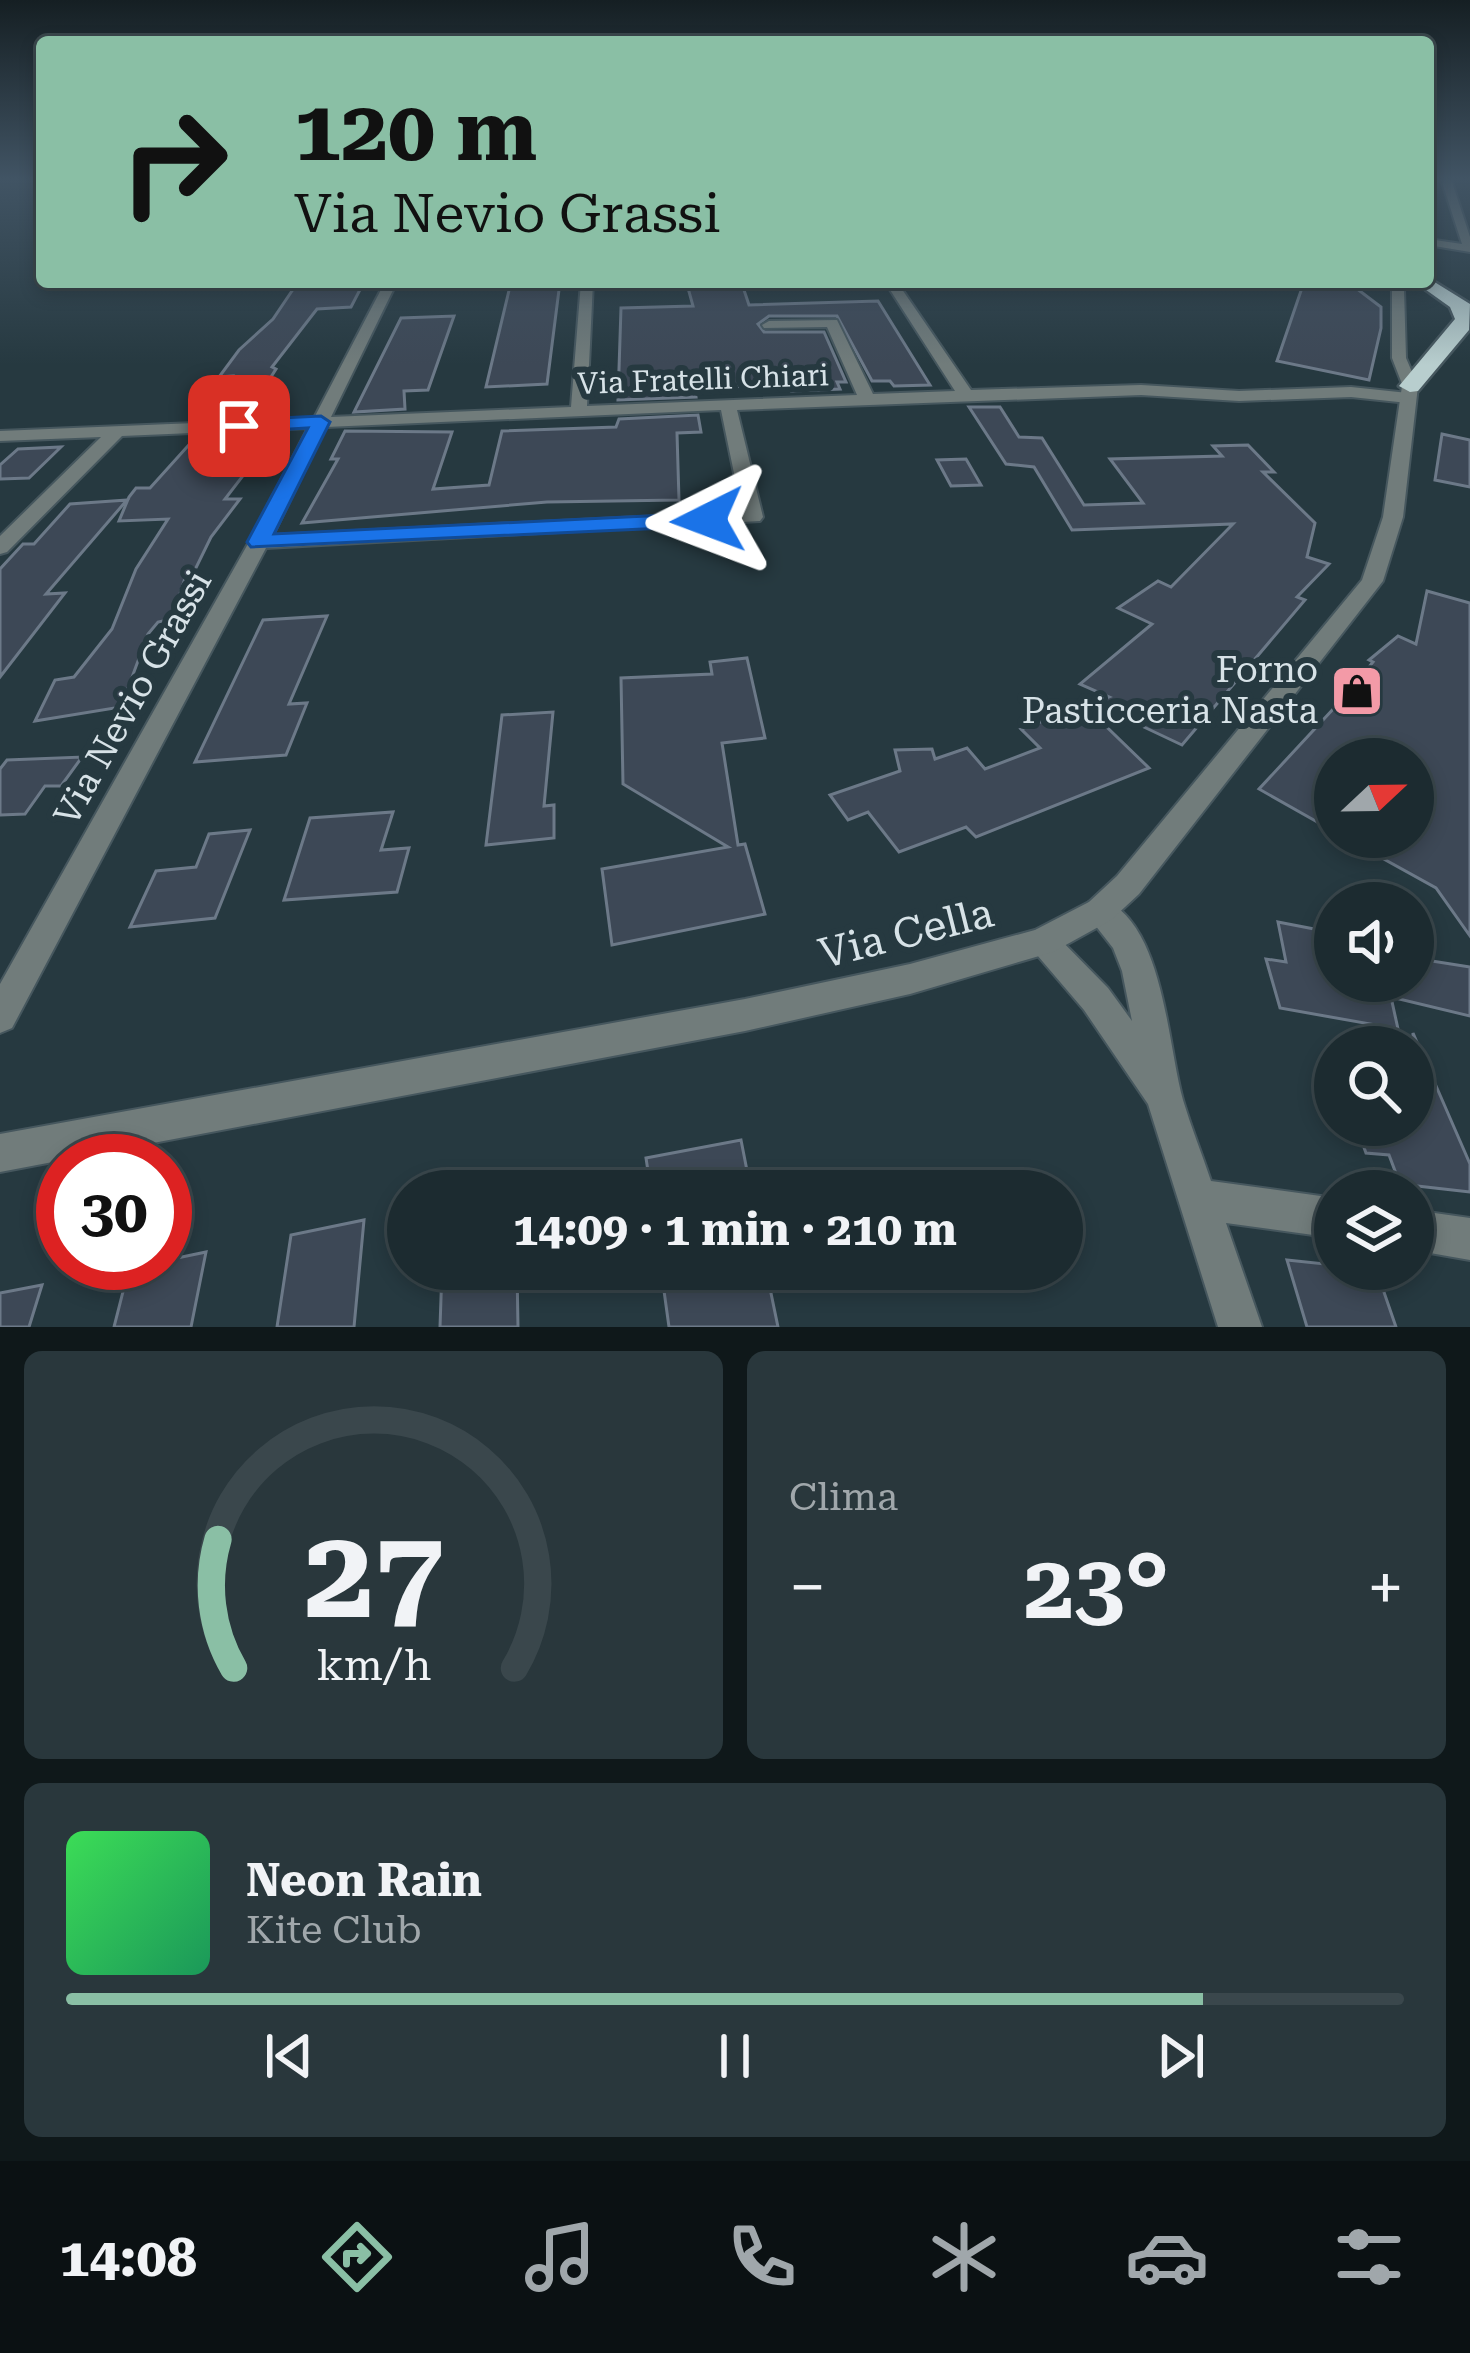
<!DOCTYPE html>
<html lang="it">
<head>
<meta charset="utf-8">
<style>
  body { margin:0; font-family:"Roboto Serif",serif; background:#29373c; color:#f1f3f6; height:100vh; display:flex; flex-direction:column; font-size:45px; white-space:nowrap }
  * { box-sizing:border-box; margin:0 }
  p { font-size:39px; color:#a0a7ab }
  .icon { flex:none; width:66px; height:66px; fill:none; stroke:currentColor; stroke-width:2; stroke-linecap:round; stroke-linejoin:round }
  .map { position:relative; height:1327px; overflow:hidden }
  .drawer { display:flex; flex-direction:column; gap:24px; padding:24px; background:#0f181a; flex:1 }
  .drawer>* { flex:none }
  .guide { position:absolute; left:36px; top:36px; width:1398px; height:252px; border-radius:12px; box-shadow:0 6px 18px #0003,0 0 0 3px #3a474c; background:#8abfa5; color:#111; overflow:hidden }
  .needle { width:78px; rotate:68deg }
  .buttons { position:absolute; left:1314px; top:738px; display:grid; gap:24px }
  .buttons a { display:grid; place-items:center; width:120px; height:120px; border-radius:50%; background:#1c2b30; box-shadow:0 6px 18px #0003,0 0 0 3px #3a474c; font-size:60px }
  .speed { position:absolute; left:36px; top:1134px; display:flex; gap:24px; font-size:60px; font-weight:700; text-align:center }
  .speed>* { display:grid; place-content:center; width:156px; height:156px; border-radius:50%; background:#1c2b30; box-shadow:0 6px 18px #0003,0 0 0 3px #3a474c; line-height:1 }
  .speed .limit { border:18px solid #d22; background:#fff; color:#111 }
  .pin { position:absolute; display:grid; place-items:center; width:102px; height:102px; color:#fff; margin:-51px; border-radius:24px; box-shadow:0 6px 18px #0006 }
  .me { position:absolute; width:132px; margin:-66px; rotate:267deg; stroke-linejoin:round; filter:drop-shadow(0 0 9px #0008) }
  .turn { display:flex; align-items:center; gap:42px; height:252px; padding:0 60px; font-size:54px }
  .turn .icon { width:156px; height:156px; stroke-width:2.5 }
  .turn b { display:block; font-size:84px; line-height:102px }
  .big { font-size:90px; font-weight:700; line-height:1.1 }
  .drawer .tile { flex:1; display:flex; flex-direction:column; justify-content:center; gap:18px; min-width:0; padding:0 42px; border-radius:18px; background:#29373c }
  .drawer .dial { align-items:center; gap:0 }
  .dial svg { height:312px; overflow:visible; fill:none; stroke:#3a474c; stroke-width:7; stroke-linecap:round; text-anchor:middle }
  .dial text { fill:#f1f3f6; stroke:none }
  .song { display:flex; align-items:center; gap:36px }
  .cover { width:144px; height:144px; border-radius:18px; background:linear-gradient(135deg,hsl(130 70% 55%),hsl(150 70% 35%)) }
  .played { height:12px; border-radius:6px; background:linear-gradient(90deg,#8abfa5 85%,#3a474c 85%) }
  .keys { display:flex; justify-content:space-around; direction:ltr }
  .heat { display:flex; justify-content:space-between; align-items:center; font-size:66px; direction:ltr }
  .drawer .tiles { flex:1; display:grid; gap:24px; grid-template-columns:1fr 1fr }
  .tile:last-child { grid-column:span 2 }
  .trip { position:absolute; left:387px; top:1170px; width:696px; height:120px; border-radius:60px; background:#1c2b30; box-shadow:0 6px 18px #0003,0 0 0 3px #3a474c; font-weight:700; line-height:120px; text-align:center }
  .menu { display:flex; height:192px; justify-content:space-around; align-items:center; background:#0b1113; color:#a0a7ab }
  .menu .icon { width:84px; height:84px }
  .menu .current { color:#8abfa5 }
  .menu b { font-size:54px; color:#f1f3f6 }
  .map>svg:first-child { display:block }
  .building { fill:#3d4856; stroke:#6c7988; stroke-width:3 }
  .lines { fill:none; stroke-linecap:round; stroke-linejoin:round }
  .minor-casing { stroke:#46575e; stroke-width:4 }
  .tertiary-casing { stroke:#46575e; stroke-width:4 }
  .trunk-casing { stroke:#46575e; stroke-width:5 }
  .minor { fill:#717c7b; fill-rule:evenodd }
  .tertiary { fill:#717c7b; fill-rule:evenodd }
  .trunk { fill:#b8cece; fill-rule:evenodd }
  .route { fill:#1a73e8; stroke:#114b97; stroke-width:3 }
  .labels { text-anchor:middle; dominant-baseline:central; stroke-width:12; stroke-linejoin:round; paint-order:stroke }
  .far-street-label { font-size:30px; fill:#d7e2e7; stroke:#263940 }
  .poi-label { font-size:36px; fill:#d7e2e7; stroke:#263940; text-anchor:end }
  .street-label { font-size:36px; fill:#d7e2e7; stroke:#263940 }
  .near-street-label { font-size:42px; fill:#d7e2e7; stroke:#263940 }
</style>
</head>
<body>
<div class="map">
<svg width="1470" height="1327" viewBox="0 0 1470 1327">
  <rect width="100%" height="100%" fill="#263940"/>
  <g class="building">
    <path d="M 298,282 L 364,282 L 351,307 L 317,309 L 272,367 L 276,369 L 246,416 L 214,418 L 219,412 L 207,412 L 232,376 L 219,377 L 239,350 L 273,319 Z"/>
    <path d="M 511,282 L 560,282 L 547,384 L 486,387 Z"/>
    <path d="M 1304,282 L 1348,282 L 1381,307 L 1381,328 L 1369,380 L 1277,361 Z"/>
    <path d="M 716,287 L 743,287 L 749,305 L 878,301 L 930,385 L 894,386 L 890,381 L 872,381 L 837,316 L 769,316 L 758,324 L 764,332 L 824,332 L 846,382 L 837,382 L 840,389 L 791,391 L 788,384 L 744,386 L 695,391 L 696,397 L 618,400 L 621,308 L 693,306 L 688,288 Z"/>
    <path d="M 454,316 L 428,390 L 404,391 L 405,409 L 354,412 L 401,318 Z"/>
    <path d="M 969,407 L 1000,407 L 1019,437 L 1042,438 L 1084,505 L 1143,503 L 1110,459 L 1222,456 L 1213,446 L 1248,445 L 1274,472 L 1263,472 L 1315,523 L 1307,557 L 1329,564 L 1297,597 L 1305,600 L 1182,745 L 1093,703 L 1109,697 L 1080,684 L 1152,624 L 1118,608 L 1158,581 L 1171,587 L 1233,524 L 1072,530 L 1034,467 L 1006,464 Z"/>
    <path d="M 698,415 L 701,432 L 677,433 L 679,500 L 547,502 L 302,523 L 338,459 L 331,459 L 345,431 L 452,432 L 433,489 L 489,485 L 502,431 L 616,427 L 619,419 Z"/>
    <path d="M 1442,434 L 1470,440 L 1470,487 L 1435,480 Z"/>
    <path d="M 233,436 L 229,443 L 242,442 L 238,448 L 265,447 L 225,499 L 240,499 L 211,537 L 191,578 L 185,578 L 172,619 L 158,622 L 148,634 L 121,707 L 35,721 L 55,680 L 74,677 L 112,629 L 136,569 L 168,519 L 119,521 L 129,497 L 136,488 L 150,488 L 196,437 Z"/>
    <path d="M 61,447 L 29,478 L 0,479 L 0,465 L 18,449 Z"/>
    <path d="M 966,459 L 981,485 L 951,486 L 937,460 Z"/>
    <path d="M 127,500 L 46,594 L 65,593 L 0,677 L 0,569 L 23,544 L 34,544 L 70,504 Z"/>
    <path d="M 1427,591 L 1470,603 L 1470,936 L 1436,888 L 1344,837 L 1413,837 L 1413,759 L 1335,759 L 1335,832 L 1259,789 L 1348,693 L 1373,662 L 1369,660 L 1398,636 L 1416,644 Z"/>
    <path d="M 327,616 L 289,704 L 307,703 L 286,755 L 195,762 L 263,620 Z"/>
    <path d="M 747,658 L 765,738 L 722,743 L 738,845 L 745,844 L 765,914 L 612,945 L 602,869 L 728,847 L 623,784 L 621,678 L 712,674 L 710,662 Z"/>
    <path d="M 1085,706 L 1149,768 L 976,837 L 966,827 L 899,852 L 868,812 L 848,820 L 830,795 L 900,771 L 895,750 L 932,749 L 935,759 L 967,748 L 985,769 L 1040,748 L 1021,729 Z"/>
    <path d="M 553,712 L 544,806 L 554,805 L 554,838 L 486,845 L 502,715 Z"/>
    <path d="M 82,757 L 61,786 L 45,786 L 25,814 L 0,815 L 0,769 L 7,760 Z"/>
    <path d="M 393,812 L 381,850 L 409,848 L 397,892 L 284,900 L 310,818 Z"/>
    <path d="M 250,830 L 215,918 L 130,927 L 156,871 L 196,867 L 209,834 Z"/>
    <path d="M 1278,922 L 1335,933 L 1335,981 L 1413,981 L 1413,958 L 1470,967 L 1470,1016 L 1391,997 L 1398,1029 L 1280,1008 L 1266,959 L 1286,962 Z"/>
    <path d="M 1413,1033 L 1470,1164 L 1470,1192 L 1400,1184 L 1389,1155 L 1366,1153 L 1356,1125 L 1413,1125 Z"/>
    <path d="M 741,1140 L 751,1191 L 651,1191 L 646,1158 Z"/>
    <path d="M 364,1220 L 354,1327 L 277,1327 L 291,1235 Z"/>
    <path d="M 206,1252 L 191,1327 L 114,1327 L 129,1268 Z"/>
    <path d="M 1287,1260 L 1335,1265 L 1335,1269 L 1376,1269 L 1396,1327 L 1307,1327 Z"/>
    <path d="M 442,1269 L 517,1269 L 518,1327 L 440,1327 Z"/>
    <path d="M 661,1269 L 766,1269 L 778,1327 L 669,1327 Z"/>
    <path d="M 42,1285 L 29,1327 L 0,1327 L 0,1293 Z"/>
  </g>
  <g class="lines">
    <g class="minor-casing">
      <g id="minor">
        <path d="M 1441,179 L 1451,179 L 1470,237 L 1470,252 L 1428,245 L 1428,239 L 1462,244 Z"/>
        <path d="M 385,282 L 397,282 L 331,417 L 571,407 L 581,282 L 593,282 L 587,406 L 857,395 L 827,327 L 764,328 L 762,325 L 769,321 L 837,320 L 873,394 L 955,391 L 885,282 L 897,282 L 971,390 L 1141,385 L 1239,391 L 1351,387 L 1408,393 L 1416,398 L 1408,403 L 1351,397 L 1239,401 L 1141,395 L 737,410 L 763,517 L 760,521 L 266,548 L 12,1028 L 0,1033 L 0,984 L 249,542 L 308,428 L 122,436 L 7,552 L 0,554 L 0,536 L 101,437 L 0,441 L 0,431 L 314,418 ZM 721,410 L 742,512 L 273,535 L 326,427 Z"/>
        <path d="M 1384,282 L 1398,282 L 1404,289 L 1406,358 L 1418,386 L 1416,389 L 1404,389 L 1392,358 L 1392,290 Z"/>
        <path d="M 1100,898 C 1164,920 1167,1044 1183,1100 C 1191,1127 1202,1154 1211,1181 L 1335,1198 L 1335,1238 L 1226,1223 L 1262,1327 L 1218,1327 L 1148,1104 L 1084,1010 L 1026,942 L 1031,932 L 1042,928 L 1053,932 L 1108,988 L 1132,1021 L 1122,971 L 1113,948 L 1084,911 L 1089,902 Z"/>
        <path d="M 1413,1210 L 1470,1218 L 1470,1260 L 1413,1250 Z"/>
      </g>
    </g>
    <g class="tertiary-casing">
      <path id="tertiary" d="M 1410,381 L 1418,386 L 1403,517 L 1383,581 L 1139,894 L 1111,920 L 1053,952 L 910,994 L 745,1031 L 0,1172 L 0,1134 L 745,999 L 910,964 L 1035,930 L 1089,902 L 1117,876 L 1362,580 L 1383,517 L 1402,386 Z"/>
    </g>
    <g class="trunk-casing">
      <path id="trunk" d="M 1428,278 L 1470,304 L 1469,330 L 1418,391 L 1410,392 L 1399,386 L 1455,319 L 1450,307 L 1415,282 L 1428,282 Z"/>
    </g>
    <use href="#minor" class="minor"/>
    <use href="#tertiary" class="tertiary"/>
    <use href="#trunk" class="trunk"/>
  </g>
  <linearGradient id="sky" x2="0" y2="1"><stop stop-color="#151f23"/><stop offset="0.49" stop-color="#415464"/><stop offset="1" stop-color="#415464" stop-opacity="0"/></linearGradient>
  <rect width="1470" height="365" fill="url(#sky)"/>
  <path class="route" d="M 321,416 L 330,422 L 274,534 L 708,513 L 719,520 L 708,526 L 251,547 L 247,542 L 308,428 L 239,432 L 229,426 L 239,420 Z"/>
  <defs>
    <g id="shop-square" transform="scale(2.7)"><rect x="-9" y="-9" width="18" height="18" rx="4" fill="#f39aa7" stroke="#263940"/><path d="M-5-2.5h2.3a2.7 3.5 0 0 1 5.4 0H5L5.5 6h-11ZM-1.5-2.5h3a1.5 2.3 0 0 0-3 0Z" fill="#111"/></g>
  </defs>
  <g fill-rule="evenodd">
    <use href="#shop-square" x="1357" y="691"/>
  </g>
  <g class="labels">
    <g class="far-street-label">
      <text transform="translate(703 379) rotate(-2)">Via Fratelli Chiari</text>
    </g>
    <g class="poi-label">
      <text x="1318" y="670">Forno<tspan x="1318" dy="41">Pasticceria Nasta</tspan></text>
    </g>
    <g class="street-label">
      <text transform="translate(133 698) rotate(-61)">Via Nevio Grassi</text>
    </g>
    <g class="near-street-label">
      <text transform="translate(906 933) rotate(-14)">Via Cella</text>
    </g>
  </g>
</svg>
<div class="buttons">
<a><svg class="needle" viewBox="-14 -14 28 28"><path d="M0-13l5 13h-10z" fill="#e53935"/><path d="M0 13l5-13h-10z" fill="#a0a7ab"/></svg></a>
<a><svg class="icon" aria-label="sound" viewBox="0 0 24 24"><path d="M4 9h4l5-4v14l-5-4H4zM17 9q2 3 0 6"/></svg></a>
<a><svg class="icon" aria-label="search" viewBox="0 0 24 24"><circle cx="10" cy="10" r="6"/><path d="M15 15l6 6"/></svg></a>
<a><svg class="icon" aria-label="layers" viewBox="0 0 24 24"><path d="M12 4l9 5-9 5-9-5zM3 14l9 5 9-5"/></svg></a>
</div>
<div class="speed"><div class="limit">30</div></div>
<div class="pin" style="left:239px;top:426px;background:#d93025"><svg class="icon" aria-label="arrive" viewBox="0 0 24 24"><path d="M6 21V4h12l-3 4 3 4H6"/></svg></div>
<svg class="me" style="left:708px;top:520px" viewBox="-20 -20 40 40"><path d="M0-17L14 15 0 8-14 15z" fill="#1a73e8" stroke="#fff" stroke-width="4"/></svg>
<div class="trip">14:09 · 1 min · 210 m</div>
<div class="guide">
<div class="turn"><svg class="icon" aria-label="right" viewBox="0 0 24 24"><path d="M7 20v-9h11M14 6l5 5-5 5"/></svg><div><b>120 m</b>Via Nevio Grassi</div></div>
</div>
</div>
<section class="drawer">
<div class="tiles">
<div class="tile dial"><svg viewBox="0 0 100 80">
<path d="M14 69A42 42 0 1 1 86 69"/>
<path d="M14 69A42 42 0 0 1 10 36" stroke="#8abfa5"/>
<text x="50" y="56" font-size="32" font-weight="700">27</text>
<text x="50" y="72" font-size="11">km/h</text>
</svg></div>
<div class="tile"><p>Clima</p>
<div class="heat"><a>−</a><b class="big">23°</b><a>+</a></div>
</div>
<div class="tile">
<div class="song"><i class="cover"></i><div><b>Neon Rain</b><p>Kite Club</p></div></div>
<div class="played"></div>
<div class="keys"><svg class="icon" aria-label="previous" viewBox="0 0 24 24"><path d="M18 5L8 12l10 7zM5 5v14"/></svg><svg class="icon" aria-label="pause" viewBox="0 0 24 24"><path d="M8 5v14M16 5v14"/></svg><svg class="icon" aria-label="next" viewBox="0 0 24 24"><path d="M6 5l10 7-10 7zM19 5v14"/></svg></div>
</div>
</div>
</section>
<nav class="menu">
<b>14:08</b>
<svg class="icon current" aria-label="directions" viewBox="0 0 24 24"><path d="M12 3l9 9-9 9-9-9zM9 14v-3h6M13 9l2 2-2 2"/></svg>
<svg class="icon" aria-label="music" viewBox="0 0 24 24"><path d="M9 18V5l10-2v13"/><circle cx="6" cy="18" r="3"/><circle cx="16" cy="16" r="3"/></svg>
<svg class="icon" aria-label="phone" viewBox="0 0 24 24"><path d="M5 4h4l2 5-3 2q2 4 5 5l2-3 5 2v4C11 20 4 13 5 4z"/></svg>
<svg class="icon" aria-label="climate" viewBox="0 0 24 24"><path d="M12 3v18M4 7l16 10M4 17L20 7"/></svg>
<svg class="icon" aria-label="car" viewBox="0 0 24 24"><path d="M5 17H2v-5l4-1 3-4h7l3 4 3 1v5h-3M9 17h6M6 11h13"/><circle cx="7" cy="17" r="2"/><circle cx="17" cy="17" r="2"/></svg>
<svg class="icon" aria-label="filters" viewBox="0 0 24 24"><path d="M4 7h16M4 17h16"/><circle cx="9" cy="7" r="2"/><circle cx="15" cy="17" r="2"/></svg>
</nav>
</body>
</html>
